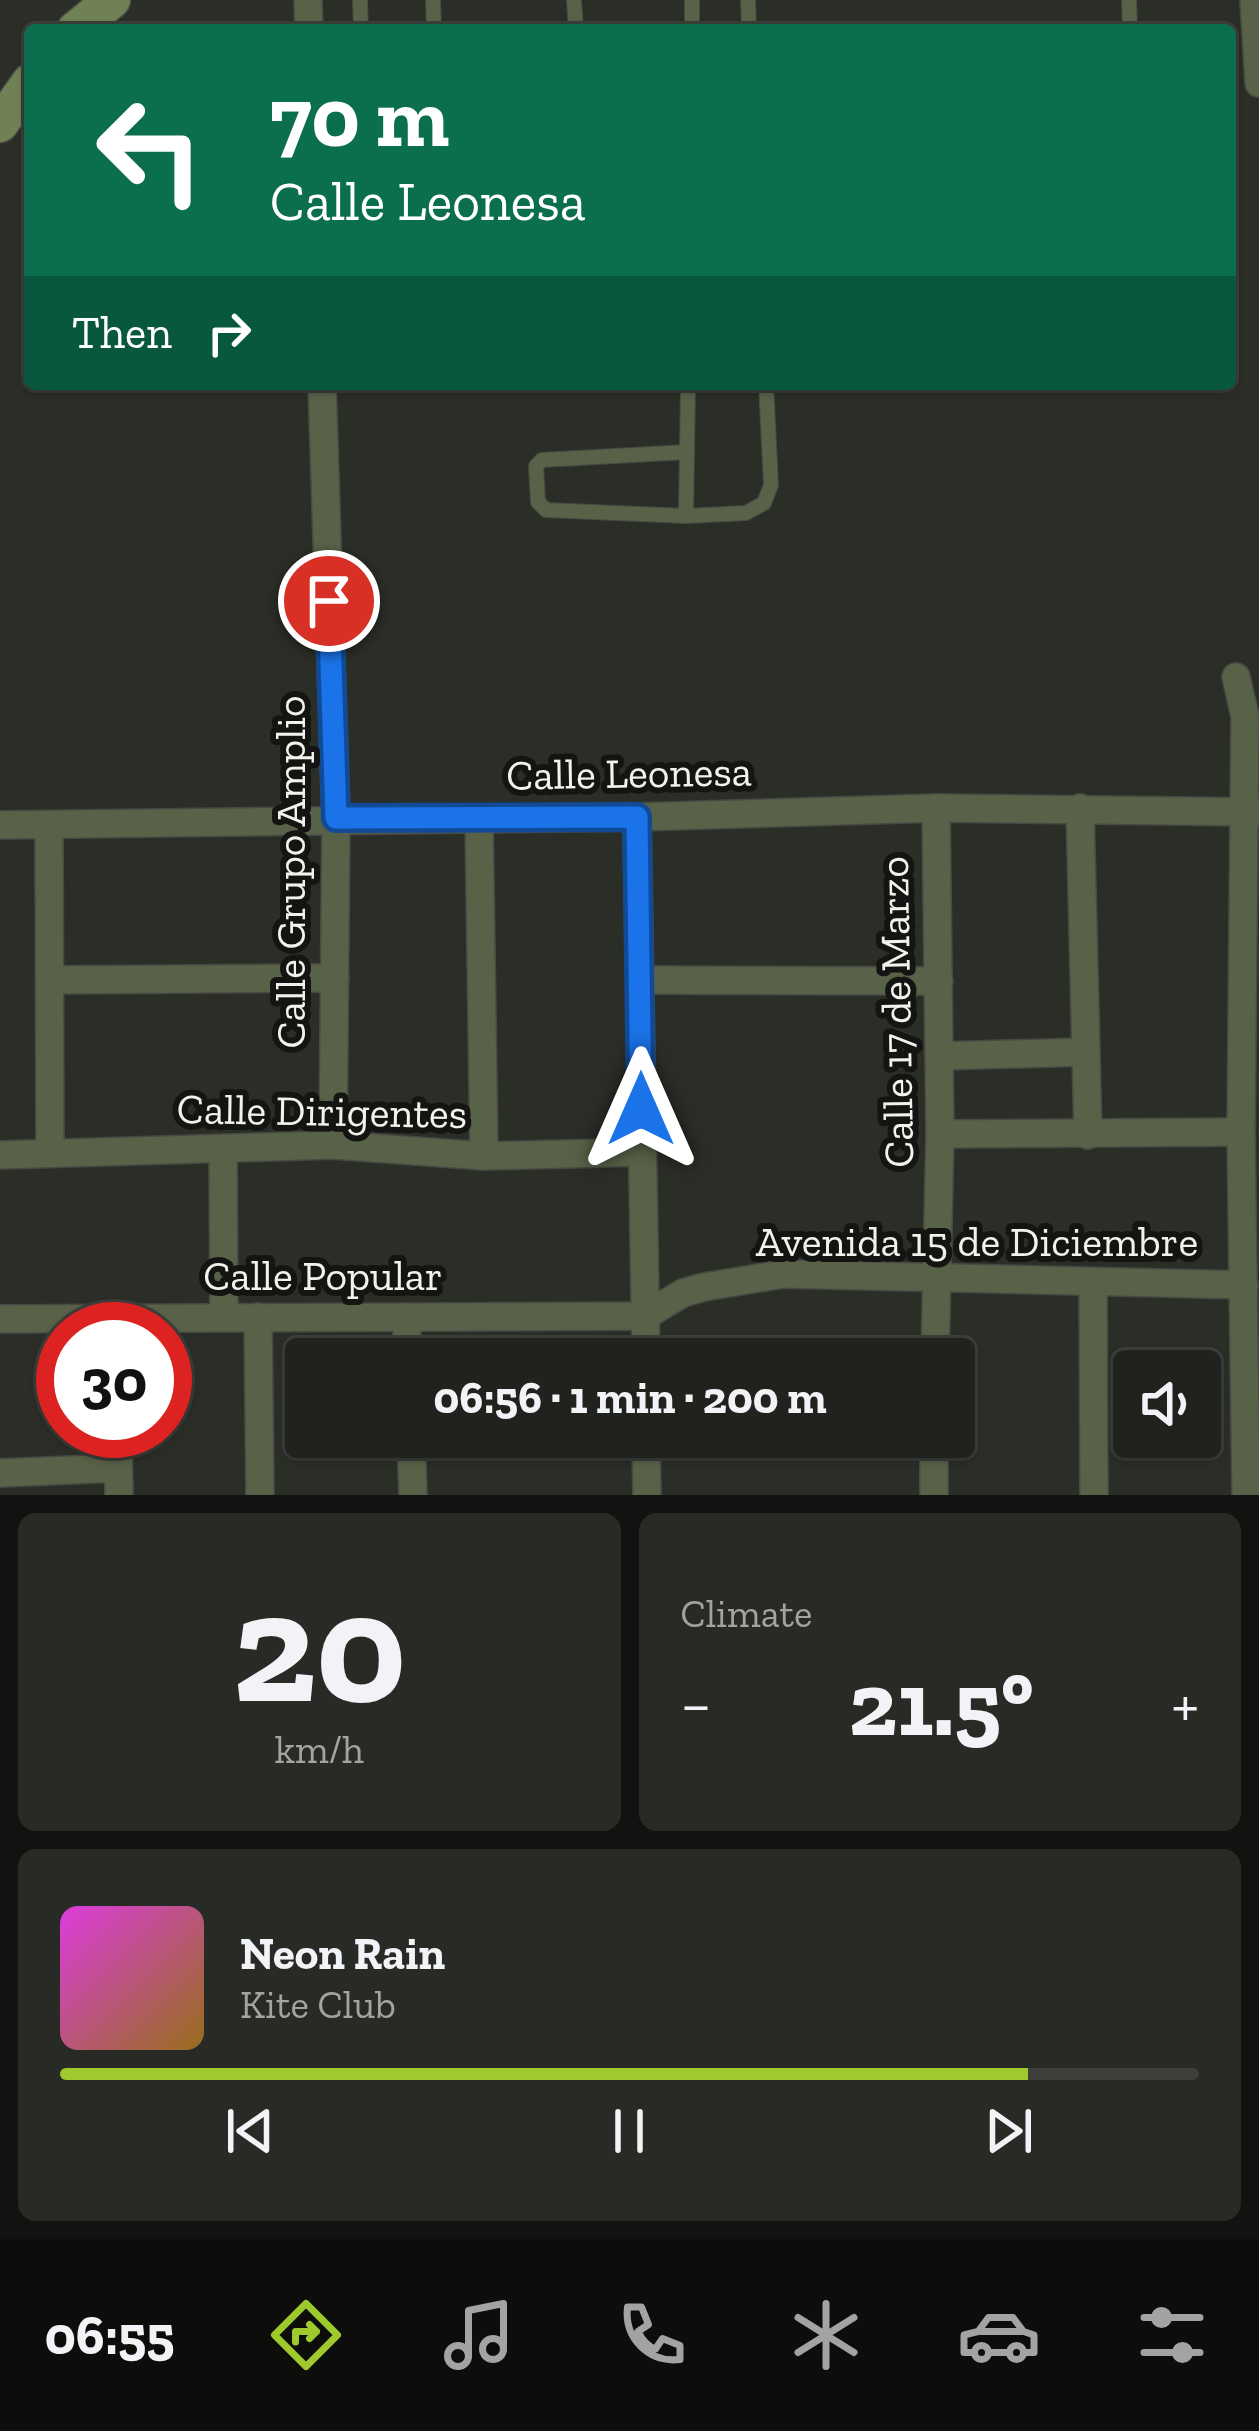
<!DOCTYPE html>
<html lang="en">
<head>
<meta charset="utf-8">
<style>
  body { margin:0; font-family:"Zilla Slab",serif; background:#282a26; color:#f1f3f6; height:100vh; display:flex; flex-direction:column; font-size:45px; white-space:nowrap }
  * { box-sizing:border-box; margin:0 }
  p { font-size:39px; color:#a2a4a4 }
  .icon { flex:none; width:66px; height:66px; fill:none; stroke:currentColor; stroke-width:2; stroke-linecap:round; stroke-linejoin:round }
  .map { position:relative; height:1495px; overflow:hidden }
  .drawer { display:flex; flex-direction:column; gap:18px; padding:18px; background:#121310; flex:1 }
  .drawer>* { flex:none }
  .hud { position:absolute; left:24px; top:24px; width:1212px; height:366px; border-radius:12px; box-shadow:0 3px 9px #0004,0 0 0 3px #3d3f3b; background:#0b6e4f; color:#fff; overflow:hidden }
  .fabs { position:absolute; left:1113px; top:1350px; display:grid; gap:24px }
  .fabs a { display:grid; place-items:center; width:108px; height:108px; border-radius:12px; background:#20221d; box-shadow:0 3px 9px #0004,0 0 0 3px #3d3f3b; font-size:60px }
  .speed { position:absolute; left:36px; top:1302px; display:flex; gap:24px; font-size:60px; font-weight:700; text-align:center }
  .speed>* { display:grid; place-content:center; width:156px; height:156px; border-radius:50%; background:#20221d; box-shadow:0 3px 9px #0004,0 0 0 3px #3d3f3b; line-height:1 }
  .speed .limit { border:18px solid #d22; background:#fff; color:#111 }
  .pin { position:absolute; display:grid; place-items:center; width:102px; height:102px; color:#fff; margin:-51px; border:6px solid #fff; border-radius:50%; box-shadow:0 3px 12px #0007 }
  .me { position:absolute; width:132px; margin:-66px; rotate:0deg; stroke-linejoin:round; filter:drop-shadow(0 0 9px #0008) }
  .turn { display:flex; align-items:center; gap:42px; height:252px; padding:0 48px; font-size:54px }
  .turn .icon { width:156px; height:156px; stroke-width:2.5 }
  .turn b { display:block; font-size:84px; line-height:102px }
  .then { display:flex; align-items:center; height:114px; padding:0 48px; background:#0003; gap:24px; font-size:45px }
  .big { font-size:90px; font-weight:700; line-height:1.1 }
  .drawer .tile { flex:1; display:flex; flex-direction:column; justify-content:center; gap:18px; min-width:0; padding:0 42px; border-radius:18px; background:#282a26 }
  .drawer .dial { align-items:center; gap:0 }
  .dial b { font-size:156px; line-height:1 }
  .song { display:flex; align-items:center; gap:36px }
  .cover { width:144px; height:144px; border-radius:18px; background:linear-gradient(135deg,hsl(300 70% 55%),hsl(40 70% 35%)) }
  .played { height:12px; border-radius:6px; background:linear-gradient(90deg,#9eca2e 85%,#3d3f3b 85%) }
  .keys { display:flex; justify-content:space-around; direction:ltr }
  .heat { display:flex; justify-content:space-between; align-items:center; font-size:66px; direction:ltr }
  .drawer .tiles { flex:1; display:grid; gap:18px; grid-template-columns:1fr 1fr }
  .tile:last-child { grid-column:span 2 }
  .trip { position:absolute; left:285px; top:1338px; width:690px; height:120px; border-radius:12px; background:#20221d; box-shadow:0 3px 9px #0004,0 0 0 3px #3d3f3b; font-weight:700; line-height:120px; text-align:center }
  .menu { display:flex; height:192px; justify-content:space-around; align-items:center; background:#0d0e0c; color:#a2a4a4 }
  .menu .icon { width:84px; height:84px }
  .menu .current { color:#9eca2e }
  .menu b { font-size:54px; color:#f1f3f6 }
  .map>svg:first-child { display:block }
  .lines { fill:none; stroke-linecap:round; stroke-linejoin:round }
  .lane-casing { stroke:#474943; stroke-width:16 }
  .street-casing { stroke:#474943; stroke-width:30 }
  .secondary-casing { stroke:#474943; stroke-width:39 }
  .lane { stroke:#586248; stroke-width:14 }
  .street { stroke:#586248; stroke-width:27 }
  .secondary { stroke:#718156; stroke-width:36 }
  .route-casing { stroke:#114b97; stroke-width:30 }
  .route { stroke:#1a73e8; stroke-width:21 }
  .labels { text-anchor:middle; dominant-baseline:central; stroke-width:12; stroke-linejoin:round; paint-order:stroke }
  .street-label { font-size:42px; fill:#f1f2ee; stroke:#141512 }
</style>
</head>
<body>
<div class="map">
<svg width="1259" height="1495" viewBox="0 0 1259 1495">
  <rect width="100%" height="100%" fill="#2b2d27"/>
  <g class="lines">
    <g class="lane-casing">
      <g id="lane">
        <path d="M 360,0 L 361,30"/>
        <path d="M 433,0 L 434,30"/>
        <path d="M 574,0 L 576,30"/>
        <path d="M 692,0 L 692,30"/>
        <path d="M 748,0 L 749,30"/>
        <path d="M 1129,0 L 1130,30"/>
        <path d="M 687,452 L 542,460 L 536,466 L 538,502 L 546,510 L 686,516 L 746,513 L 764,503 L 771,485 L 766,384"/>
        <path d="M 686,516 L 688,384"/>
      </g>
    </g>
    <g class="street-casing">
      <g id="street">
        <path d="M 308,0 L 309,30"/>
        <path d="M 1254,0 L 1259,83"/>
        <path d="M 322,384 L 336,818 L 333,1145"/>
        <path d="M 1236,677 L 1245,716 L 1241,1132 L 1246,1495"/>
        <path d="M 1080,808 L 1088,1135"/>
        <path d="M 637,817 L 646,1359"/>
        <path d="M 479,818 L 484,1156"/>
        <path d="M 0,825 L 637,817 L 936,808 L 1259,812"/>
        <path d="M 49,825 L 50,1153"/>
        <path d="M 51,980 L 335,978"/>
        <path d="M 641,980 L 939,981"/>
        <path d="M 940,1056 L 1086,1052"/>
        <path d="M 940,1134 L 1241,1132"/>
        <path d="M 223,1149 L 224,1316"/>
        <path d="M 0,1155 L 333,1145 L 484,1156 L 642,1152"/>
        <path d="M 1093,1283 L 1094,1495"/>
        <path d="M 258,1317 L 260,1495"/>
        <path d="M 406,1317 L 408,1359"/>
        <path d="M 0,1319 L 645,1316 L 683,1293 L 704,1287 L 783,1274 L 1244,1285"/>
        <path d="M 935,1359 L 940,1134 L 936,808"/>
        <path d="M 118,1431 L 119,1495"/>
        <path d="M 411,1437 L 413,1495"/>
        <path d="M 646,1437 L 647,1495"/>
        <path d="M 934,1437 L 934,1495"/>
        <path d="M 0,1473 L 118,1468"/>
      </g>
    </g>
    <g class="secondary-casing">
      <g id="secondary">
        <path d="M 75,30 L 112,0"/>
        <path d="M 0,124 L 30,82"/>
      </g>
    </g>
    <use href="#lane" class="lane"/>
    <use href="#street" class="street"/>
    <use href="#secondary" class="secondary"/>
  </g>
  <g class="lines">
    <g class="route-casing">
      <path id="route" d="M 329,601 L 336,818 L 637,817 L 641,1109"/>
    </g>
    <use href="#route" class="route"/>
  </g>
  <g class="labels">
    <g class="street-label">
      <text transform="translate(629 773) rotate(-1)">Calle Leonesa</text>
      <text transform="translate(290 872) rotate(-90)">Calle Grupo Amplio</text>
      <text transform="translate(896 1012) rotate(-91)">Calle 17 de Marzo</text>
      <text transform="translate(322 1111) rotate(1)">Calle Dirigentes</text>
      <text x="977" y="1241">Avenida 15 de Diciembre</text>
      <text x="323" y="1275">Calle Popular</text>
    </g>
  </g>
</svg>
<div class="fabs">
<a><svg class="icon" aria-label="sound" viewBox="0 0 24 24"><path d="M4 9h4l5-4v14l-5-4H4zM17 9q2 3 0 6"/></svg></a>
</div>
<div class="speed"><div class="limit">30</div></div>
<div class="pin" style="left:329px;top:601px;background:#d93025"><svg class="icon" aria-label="arrive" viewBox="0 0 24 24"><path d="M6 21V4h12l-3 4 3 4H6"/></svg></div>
<svg class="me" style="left:641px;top:1109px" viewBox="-20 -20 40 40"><path d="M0-17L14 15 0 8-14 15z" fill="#1a73e8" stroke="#fff" stroke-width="4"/></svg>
<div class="trip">06:56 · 1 min · 200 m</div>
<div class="hud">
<div class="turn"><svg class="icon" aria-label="left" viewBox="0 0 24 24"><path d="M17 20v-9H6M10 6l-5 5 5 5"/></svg><div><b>70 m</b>Calle Leonesa</div></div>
<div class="then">Then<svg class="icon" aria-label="right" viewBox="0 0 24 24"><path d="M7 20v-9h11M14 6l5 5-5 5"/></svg></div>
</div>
</div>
<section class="drawer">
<div class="tiles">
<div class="tile dial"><b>20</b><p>km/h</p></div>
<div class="tile"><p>Climate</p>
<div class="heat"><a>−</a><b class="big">21.5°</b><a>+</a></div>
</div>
<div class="tile">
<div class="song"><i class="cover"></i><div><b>Neon Rain</b><p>Kite Club</p></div></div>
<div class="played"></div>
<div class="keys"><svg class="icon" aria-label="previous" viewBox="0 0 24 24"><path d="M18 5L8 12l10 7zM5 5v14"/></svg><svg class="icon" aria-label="pause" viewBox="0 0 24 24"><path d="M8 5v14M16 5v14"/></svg><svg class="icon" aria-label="next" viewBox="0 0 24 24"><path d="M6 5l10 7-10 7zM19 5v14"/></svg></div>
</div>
</div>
</section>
<nav class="menu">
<b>06:55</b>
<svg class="icon current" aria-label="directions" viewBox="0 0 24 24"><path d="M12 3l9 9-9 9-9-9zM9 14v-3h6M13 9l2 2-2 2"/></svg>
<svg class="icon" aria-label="music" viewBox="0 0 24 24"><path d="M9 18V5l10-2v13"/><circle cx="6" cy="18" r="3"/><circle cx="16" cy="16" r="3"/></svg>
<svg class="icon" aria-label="phone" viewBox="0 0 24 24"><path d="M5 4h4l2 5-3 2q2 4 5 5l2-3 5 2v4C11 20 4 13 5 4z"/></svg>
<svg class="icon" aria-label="climate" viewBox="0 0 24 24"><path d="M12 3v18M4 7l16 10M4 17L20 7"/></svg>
<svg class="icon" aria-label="car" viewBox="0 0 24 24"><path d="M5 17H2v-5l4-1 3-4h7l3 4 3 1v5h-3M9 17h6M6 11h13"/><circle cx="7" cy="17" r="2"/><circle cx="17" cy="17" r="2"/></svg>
<svg class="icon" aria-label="filters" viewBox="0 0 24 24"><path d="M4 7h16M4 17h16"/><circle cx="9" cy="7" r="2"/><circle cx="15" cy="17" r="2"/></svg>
</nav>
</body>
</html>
